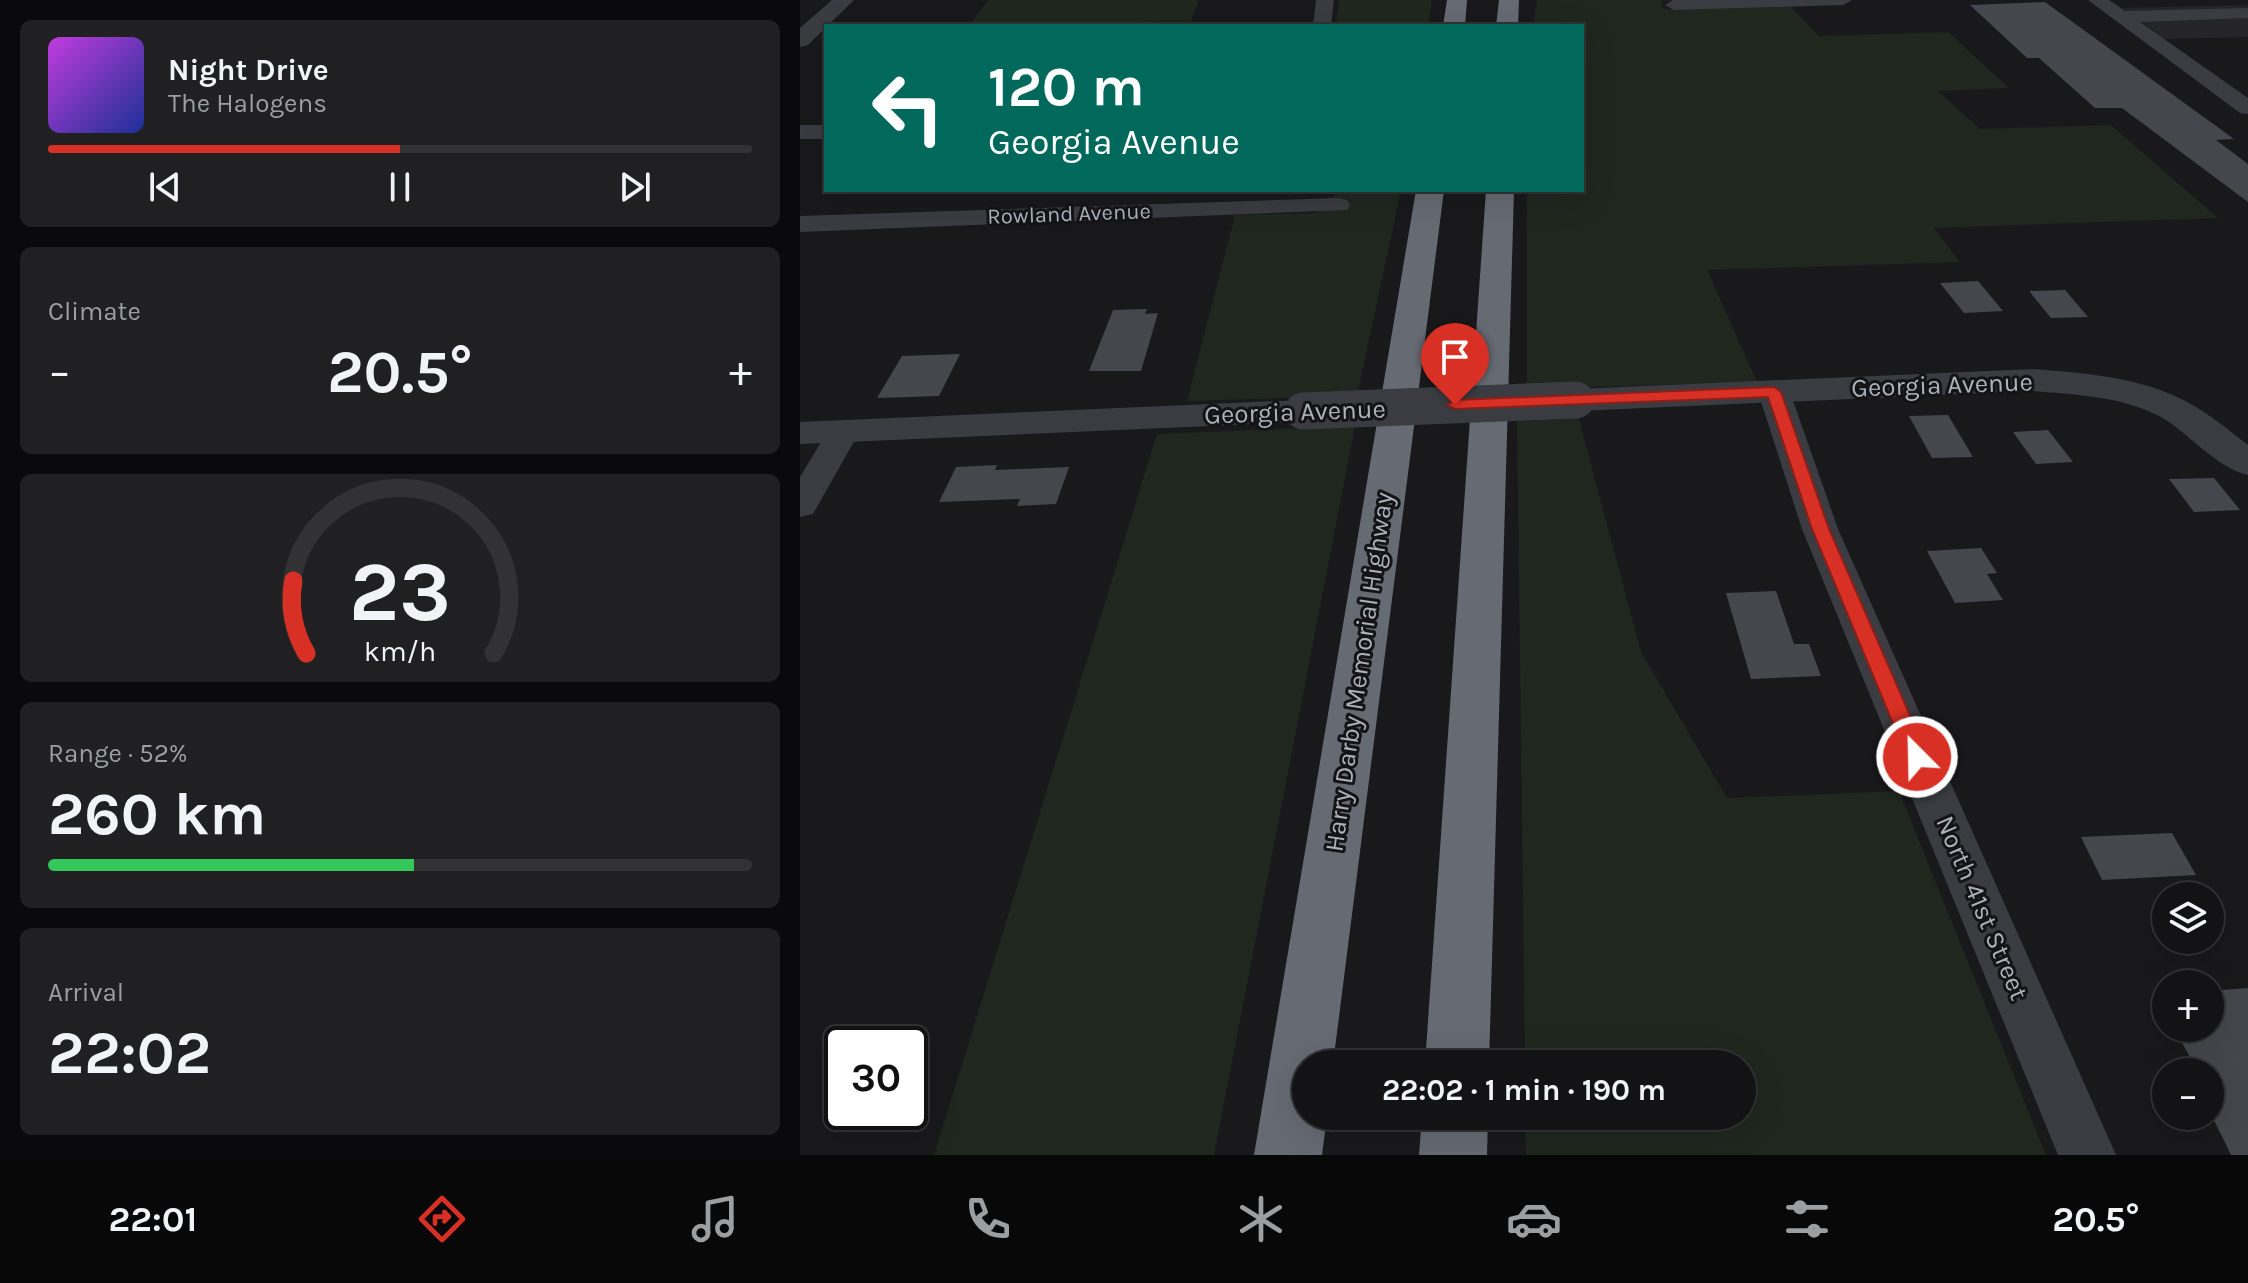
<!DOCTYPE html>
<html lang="en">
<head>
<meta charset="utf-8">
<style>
  body { margin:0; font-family:Karla,sans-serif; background:#202022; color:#f1f3f6; height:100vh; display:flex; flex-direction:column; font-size:30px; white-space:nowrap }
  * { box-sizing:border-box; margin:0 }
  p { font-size:26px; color:#9d9ea0 }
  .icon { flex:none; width:44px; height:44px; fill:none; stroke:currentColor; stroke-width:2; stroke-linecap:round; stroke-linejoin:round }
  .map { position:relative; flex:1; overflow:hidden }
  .sheet { display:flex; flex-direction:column; gap:20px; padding:20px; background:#0a0a0c; width:800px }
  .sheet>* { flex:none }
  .banner { position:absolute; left:24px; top:24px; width:760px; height:168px; border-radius:0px; box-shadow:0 8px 32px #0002,0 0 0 2px #323234; background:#00695c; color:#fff; overflow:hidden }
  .buttons { position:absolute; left:1352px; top:882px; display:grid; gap:16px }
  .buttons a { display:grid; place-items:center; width:72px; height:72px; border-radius:50%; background:#131315; box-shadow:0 8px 32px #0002,0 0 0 2px #323234; font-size:40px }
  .speed { position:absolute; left:24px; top:1026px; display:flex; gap:16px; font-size:40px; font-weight:700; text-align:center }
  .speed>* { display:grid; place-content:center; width:104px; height:104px; border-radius:50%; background:#131315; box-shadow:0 8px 32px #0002,0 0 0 2px #323234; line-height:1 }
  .speed .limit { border:4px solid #111; border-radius:12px; background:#fff; color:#111 }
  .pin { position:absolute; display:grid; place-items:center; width:68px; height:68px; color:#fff; margin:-82px -34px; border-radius:50% 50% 50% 0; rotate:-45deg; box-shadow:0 0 8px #0007 }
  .pin .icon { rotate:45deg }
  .me { position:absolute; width:88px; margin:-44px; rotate:337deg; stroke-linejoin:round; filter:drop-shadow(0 0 6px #0008) }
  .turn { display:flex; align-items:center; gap:28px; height:168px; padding:0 32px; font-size:36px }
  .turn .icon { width:104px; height:104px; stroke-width:2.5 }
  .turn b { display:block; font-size:56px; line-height:68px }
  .big { font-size:60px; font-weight:700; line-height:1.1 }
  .sheet .card { flex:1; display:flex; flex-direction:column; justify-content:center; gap:12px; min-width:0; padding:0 28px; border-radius:12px; background:#202022 }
  .sheet .dial { align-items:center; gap:0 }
  .dial svg { height:208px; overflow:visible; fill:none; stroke:#323234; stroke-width:7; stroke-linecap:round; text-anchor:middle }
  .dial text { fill:#f1f3f6; stroke:none }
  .song { display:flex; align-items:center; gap:24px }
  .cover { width:96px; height:96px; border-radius:12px; background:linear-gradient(135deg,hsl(290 70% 55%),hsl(230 70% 35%)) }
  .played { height:8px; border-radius:4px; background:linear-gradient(90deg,#d93025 50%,#323234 50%) }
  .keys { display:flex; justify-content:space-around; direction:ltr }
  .heat { display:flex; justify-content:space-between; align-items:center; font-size:44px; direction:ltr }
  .charge { height:12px; border-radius:6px; background:linear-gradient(90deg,#34c759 52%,#323234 0) }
  .trip { position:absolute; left:492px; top:1050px; width:464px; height:80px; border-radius:40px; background:#131315; box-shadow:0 8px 32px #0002,0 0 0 2px #323234; font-weight:700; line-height:80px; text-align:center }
  .tabs { display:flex; height:128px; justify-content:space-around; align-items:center; background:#080808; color:#9d9ea0 }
  .tabs .icon { width:56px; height:56px }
  .tabs .selected { color:#d93025 }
  .tabs b { font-size:36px; color:#f1f3f6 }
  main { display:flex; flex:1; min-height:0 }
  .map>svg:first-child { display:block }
  .built { fill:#252529 }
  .green { fill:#1f271f }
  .building { fill:#45474c }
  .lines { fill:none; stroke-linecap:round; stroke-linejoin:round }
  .minor { fill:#3a3c41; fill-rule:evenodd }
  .tertiary { fill:#3a3c41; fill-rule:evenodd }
  .motorway { fill:#666a72; fill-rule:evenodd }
  .tertiary-bridge { stroke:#3a3c41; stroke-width:37 }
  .route { fill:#d93025; stroke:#8d1f18; stroke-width:2 }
  .labels { text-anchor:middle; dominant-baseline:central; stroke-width:6; stroke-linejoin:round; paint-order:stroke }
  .far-street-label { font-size:22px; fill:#abb2bb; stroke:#141417 }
  .street-label { font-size:26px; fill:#abb2bb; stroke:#141417 }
</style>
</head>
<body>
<main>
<section class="sheet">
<div class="card">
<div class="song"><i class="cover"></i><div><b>Night Drive</b><p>The Halogens</p></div></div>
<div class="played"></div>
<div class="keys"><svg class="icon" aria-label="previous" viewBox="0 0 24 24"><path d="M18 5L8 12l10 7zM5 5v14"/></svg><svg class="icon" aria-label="pause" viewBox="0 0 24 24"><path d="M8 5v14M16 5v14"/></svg><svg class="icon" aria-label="next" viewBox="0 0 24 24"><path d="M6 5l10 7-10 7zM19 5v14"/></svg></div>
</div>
<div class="card"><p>Climate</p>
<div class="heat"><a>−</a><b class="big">20.5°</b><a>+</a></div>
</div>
<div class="card dial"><svg viewBox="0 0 100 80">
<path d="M14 69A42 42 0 1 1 86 69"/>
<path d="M14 69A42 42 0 0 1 9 41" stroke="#d93025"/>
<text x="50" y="56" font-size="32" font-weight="700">23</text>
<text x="50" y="72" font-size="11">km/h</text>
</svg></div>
<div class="card"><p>Range · 52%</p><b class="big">260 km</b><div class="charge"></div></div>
<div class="card"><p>Arrival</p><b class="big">22:02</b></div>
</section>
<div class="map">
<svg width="1448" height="1155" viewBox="0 0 1448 1155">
  <rect width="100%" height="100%" fill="#19191c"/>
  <path class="built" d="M 1448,5 L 1448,37 L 1364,39 L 1322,8 Z"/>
  <g class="green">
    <path d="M 188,0 L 399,0 L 391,21 L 170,24 Z"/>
    <path d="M 539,0 L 632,0 L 628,26 L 536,26 Z"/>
    <path d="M 737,0 L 901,0 L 861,1 L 864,9 L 989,5 L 1019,36 L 1148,32 L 1209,88 L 1138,91 L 1180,129 L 1311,125 L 1418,218 L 1134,228 L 1160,262 L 907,270 L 957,382 L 727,389 L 727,190 L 782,190 L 782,26 L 733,26 Z"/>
    <path d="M 540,190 L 601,190 L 557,396 L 387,401 L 435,215 L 517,213 Z"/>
    <path d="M 777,412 L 841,652 L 927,798 L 1099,791 L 1246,1155 L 726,1155 L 725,1116 L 942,1116 L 942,1064 L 725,1064 L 717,416 Z"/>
    <path d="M 555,426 L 414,1155 L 134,1155 L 357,434 Z"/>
  </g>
  <g class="building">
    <path d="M 1245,2 L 1434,139 L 1416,140 L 1448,164 L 1448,202 L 1322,108 L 1295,108 L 1239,58 L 1227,58 L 1170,5 Z"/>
    <path d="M 1178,281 L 1203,311 L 1164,313 L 1140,283 Z"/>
    <path d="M 1265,290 L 1288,317 L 1251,318 L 1229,291 Z"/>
    <path d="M 347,309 L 345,314 L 358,313 L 341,371 L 289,371 L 313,310 Z"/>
    <path d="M 160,354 L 139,396 L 77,398 L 102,356 Z"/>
    <path d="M 1148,415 L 1173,457 L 1132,458 L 1109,416 Z"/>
    <path d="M 1248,430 L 1273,462 L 1236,464 L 1213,432 Z"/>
    <path d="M 197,465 L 195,470 L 269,467 L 256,504 L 217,506 L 220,499 L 139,502 L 156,467 Z"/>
    <path d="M 1414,478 L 1440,510 L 1394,512 L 1369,479 Z"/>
    <path d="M 1181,548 L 1197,573 L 1187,574 L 1203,600 L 1155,603 L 1127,551 Z"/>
    <path d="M 976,591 L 994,644 L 1009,644 L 1021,676 L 951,679 L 926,593 Z"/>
    <path d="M 1372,833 L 1396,875 L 1302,880 L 1281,837 Z"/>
    <path d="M 1448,988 L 1448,1155 L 1431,1155 L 1410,1112 L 1410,1072 L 1398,1072 L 1374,1028 L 1410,1028 L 1410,991 Z"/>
  </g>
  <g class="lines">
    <g class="minor">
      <path d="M 516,0 L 534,0 L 531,26 L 513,26 Z"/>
      <path d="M 873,0 L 1052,0 L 1043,5 L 874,10 L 865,5 Z"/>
      <path d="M 1288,0 L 1309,0 L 1325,11 L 1448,8 L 1448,18 L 1340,22 L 1448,98 L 1448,114 L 1440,113 Z"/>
      <rect x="0" y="125" width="26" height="14"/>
      <path d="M 538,198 L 547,200 L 550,205 L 547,210 L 0,232 L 0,216 Z"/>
      <path d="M 974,383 L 985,385 L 990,392 L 1038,529 L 1316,1155 L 1258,1155 L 1002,529 L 958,392 L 963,385 Z"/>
      <path d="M 44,421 L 56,424 L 60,431 L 13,514 L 0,517 L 0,477 L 32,424 Z"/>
    </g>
    <g class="tertiary">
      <path d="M 32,0 L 54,0 L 8,45 L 0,47 L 0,28 Z"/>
      <path d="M 1234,369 C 1281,373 1331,376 1375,396 C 1402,408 1425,427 1448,445 L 1448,475 C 1415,467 1390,434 1361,417 C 1322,396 1277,395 1234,391 L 776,411 L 763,408 L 758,400 L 763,392 L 776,389 Z"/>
      <path d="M 503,400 L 516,403 L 522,411 L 516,419 L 503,422 L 0,444 L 0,422 Z"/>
    </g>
    <g class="motorway">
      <path d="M 647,0 L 667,0 L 665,26 L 643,26 Z"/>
      <path d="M 699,0 L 719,0 L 718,26 L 696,26 Z"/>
      <path d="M 616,190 L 644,190 L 533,1064 L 506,1064 L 506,1116 L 527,1116 L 522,1155 L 454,1155 Z"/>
      <path d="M 686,190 L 714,190 L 689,1064 L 625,1064 Z"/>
      <path d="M 622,1116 L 688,1116 L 687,1155 L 619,1155 Z"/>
    </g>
    <path class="tertiary-bridge" d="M 503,411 L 776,400"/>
  </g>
  <path class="route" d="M 974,387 L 981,392 L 1029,529 L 1128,757 L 1125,762 L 1110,762 L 1107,757 L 1012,529 L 968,397 L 655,409 L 647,405 L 655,400 Z"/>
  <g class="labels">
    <g class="far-street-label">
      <text transform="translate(269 214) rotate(-2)">Rowland Avenue</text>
    </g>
    <g class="street-label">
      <text transform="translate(1142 385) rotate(-2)">Georgia Avenue</text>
      <text transform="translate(495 412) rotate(-2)">Georgia Avenue</text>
      <text transform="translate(559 672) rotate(-82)">Harry Darby Memorial Highway</text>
      <text transform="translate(1182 908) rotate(67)">North 41st Street</text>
    </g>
  </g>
</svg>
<div class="buttons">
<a><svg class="icon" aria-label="layers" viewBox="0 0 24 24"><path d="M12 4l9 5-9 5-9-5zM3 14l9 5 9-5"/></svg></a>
<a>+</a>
<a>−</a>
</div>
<div class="speed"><div class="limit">30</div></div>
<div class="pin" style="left:655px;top:405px;background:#d93025"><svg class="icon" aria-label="arrive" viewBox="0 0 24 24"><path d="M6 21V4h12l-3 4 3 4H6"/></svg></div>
<svg class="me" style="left:1117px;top:757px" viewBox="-20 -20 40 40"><circle r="17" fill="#d93025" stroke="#fff" stroke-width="3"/><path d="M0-11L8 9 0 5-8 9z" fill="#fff"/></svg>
<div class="trip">22:02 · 1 min · 190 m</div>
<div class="banner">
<div class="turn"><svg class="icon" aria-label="left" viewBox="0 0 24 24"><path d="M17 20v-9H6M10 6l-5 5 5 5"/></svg><div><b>120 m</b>Georgia Avenue</div></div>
</div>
</div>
</main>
<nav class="tabs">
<b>22:01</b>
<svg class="icon selected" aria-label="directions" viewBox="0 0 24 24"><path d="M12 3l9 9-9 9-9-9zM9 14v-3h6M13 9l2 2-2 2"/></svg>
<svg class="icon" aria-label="music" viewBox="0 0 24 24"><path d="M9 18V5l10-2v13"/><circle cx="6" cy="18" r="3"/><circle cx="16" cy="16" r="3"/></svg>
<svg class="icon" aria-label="phone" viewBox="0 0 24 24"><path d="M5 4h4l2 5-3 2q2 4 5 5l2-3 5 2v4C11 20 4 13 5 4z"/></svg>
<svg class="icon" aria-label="climate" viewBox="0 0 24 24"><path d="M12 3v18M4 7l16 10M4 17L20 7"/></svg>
<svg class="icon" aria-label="car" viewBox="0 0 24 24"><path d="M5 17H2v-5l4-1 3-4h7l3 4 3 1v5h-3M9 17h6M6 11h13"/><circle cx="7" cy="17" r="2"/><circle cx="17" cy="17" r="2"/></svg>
<svg class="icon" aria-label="filters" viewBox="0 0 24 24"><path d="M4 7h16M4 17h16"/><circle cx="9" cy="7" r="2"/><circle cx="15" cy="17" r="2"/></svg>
<b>20.5°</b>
</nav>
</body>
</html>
